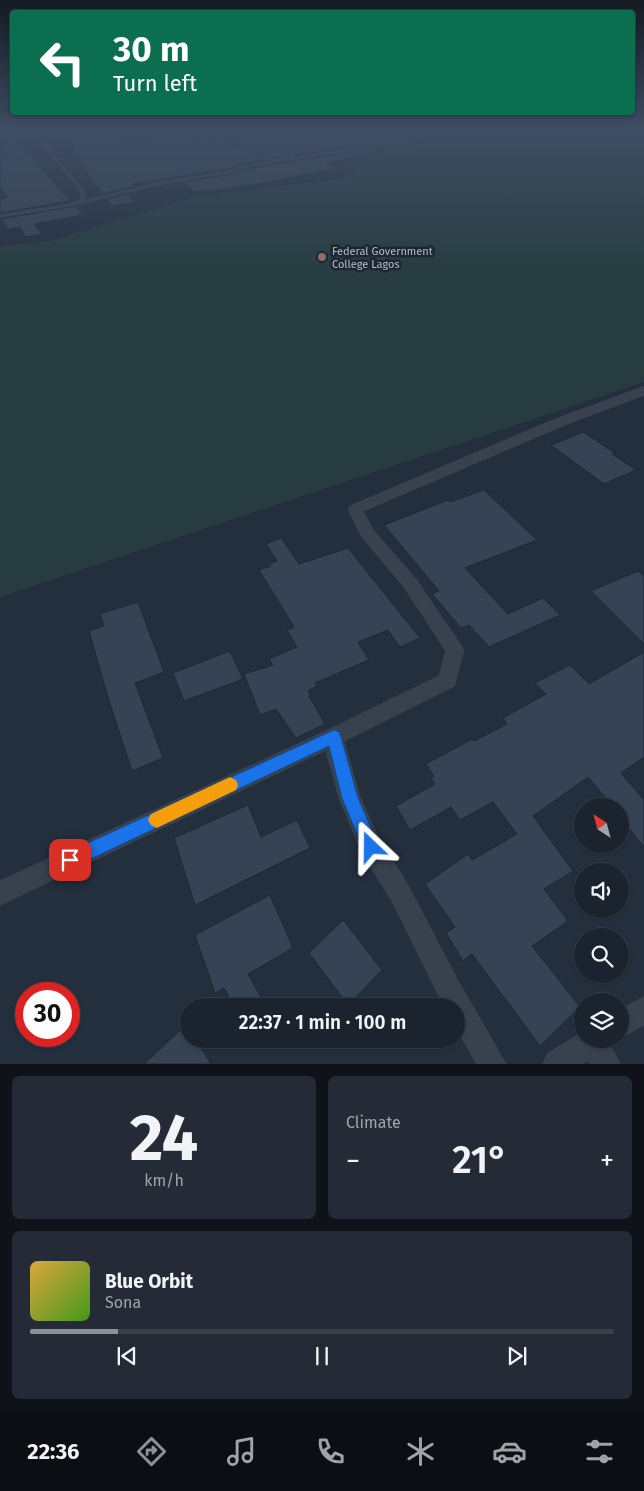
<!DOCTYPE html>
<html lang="en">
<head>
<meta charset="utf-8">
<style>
  body { margin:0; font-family:"Fira Sans",sans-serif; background:#242b36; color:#f1f3f6; height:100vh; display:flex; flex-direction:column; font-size:19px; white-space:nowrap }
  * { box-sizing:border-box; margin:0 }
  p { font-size:16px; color:#a0a4aa }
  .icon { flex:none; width:28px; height:28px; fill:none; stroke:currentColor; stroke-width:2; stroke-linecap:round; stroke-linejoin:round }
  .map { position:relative; height:1064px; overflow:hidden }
  .details { display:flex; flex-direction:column; gap:12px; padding:12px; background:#0f1319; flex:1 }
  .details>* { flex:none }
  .banner { position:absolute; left:10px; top:10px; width:625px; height:105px; border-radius:5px; box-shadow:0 1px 4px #0004,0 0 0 1px #39404a; background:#0b6e4f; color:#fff; overflow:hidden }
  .needle { width:32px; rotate:324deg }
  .controls { position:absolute; left:574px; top:798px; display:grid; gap:10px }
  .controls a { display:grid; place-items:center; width:55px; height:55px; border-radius:50%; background:#1b232e; box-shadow:0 1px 4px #0004,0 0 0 1px #39404a; font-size:25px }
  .speed { position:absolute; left:15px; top:982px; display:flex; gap:10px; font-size:25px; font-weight:700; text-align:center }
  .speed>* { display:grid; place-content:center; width:65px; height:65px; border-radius:50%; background:#1b232e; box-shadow:0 1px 4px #0004,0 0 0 1px #39404a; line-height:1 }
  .speed .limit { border:8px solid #d22; background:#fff; color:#111 }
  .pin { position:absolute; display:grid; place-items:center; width:42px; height:42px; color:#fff; margin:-21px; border-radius:10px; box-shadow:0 2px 8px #0006 }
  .me { position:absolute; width:55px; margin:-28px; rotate:337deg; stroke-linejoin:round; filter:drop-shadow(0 0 4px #0008) }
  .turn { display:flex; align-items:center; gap:18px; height:105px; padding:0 20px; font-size:22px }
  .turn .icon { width:65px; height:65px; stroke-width:2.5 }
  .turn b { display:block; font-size:35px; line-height:42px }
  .big { font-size:38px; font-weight:600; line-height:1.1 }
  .details .widget { flex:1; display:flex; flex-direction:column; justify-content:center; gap:8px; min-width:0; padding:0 18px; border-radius:8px; background:#242b36 }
  .details .dial { align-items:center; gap:0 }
  .dial b { font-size:65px; line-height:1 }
  .song { display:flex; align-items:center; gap:15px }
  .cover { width:60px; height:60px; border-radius:8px; background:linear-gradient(135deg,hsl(40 70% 55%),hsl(100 70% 35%)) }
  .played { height:5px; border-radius:2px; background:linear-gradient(90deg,#8c9099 15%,#39404a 15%) }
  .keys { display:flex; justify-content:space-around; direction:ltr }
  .heat { display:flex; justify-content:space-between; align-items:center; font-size:28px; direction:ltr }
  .details .tiles { flex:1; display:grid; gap:12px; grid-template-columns:1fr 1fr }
  .widget:last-child { grid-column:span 2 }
  .trip { position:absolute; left:180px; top:998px; width:285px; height:50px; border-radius:25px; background:#1b232e; box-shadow:0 1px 4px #0004,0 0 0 1px #39404a; font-weight:600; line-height:50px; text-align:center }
  .dock { display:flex; height:80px; justify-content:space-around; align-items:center; background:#0b0e12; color:#a0a4aa }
  .dock .icon { width:35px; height:35px }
  .dock .current { color:#8c9099 }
  .dock b { font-size:22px; color:#f1f3f6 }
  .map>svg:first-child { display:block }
  .green { fill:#263c3f }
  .building { fill:#364354; stroke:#1f2835 }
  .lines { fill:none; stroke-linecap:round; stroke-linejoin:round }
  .lane-casing { stroke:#414a57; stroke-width:1 }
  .street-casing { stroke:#414a57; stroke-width:1 }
  .lane { fill:#38414e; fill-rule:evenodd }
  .street { fill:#38414e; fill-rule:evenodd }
  .route { fill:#1a73e8; stroke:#114b97 }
  .slow { fill:#f59e0b }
  .education-dot { fill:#8d6e63; stroke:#1d2633; stroke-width:2 }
  .labels { text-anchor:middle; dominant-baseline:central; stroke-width:5; stroke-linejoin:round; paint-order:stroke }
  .far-poi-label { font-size:11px; fill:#b4bcc9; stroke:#1d2633; text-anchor:start }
</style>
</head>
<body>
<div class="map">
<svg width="644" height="1064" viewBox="0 0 644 1064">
  <rect width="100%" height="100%" fill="#242f3e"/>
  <path class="green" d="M 463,132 L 644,132 L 644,382 L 0,597 L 0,246 L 50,241 L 195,197 L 343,178 L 372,156 Z"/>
  <g class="building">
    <path d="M 57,132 L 113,132 L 123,140 L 184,132 L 203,141 L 220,138 L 266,160 L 244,163 L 232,168 L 131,184 L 134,187 L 102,194 L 77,158 L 79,158 L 71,150 L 76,150 L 56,133 Z"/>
    <path d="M 261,132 L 422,132 L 423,140 L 371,149 L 380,153 L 327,163 L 339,168 L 258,184 L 212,191 L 210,190 L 194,192 L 183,182 L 234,174 L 246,169 L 368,149 L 370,147 L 367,144 L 276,158 L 230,137 Z"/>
    <path d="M 17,139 L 53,182 L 71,201 L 0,213 L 0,199 L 7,198 L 0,186 L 0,159 L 10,157 L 0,142 Z"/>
    <path d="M 128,194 L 135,203 L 112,206 L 106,199 Z"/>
    <path d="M 76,206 L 83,215 L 35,224 L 42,234 L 26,237 L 20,227 L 7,229 L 1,219 Z"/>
    <path d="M 583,432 L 615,453 L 612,454 L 636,470 L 604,484 L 551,445 Z"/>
    <path d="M 484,490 L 537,540 L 465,568 L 508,614 L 543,598 L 560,615 L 489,647 L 469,625 L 461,628 L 432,594 L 439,591 L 384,525 L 448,500 L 450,502 Z"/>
    <path d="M 281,538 L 299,564 L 348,548 L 420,638 L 400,647 L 388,630 L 358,642 L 369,660 L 315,683 L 317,686 L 308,691 L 311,695 L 309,696 L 325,724 L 296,738 L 276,709 L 260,715 L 244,674 L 273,665 L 269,659 L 297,647 L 287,630 L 294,627 L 259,570 L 271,566 L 269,564 L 277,561 L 266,544 Z"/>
    <path d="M 638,571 L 644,576 L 644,644 L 591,591 Z"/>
    <path d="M 138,602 L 164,672 L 135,683 L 163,758 L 132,771 L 110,704 L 89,631 L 104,626 L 100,614 Z"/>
    <path d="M 230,651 L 243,679 L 184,701 L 173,673 Z"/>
    <path d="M 644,652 L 644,757 L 621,773 L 644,800 L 644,847 L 620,817 L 620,806 L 612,806 L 588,777 L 533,816 L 573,871 L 544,889 L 568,921 L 532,946 L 580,1007 L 540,1046 L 472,954 L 463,961 L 446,933 L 455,927 L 425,884 L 468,854 L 472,860 L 517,834 L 493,802 L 460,820 L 451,807 L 410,830 L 396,806 L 435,784 L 431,778 L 434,776 L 426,764 L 472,739 L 474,741 L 507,724 L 503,718 L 546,694 L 535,683 L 570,665 L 589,684 Z"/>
    <path d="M 248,805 L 261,837 L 297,820 L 310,848 L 195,905 L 174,838 Z"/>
    <path d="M 270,895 L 293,948 L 248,974 L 266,1006 L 234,1006 L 224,988 L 215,993 L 195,935 Z"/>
    <path d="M 343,920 L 382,970 L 348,1005 L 309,953 Z"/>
    <path d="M 189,1022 L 189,1039 L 196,1039 L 211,1064 L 144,1064 Z"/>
  </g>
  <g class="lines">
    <g class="lane-casing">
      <path id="lane" d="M 55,132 L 38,135 L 84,191 L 85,200 L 162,182 L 233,170 L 244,165 L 272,161 L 211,132 L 214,132 L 276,160 L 367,146 L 368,147 L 245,167 L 234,172 L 162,184 L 70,206 L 0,217 L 0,215 L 69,204 L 81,200 L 81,192 L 36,135 L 0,140 L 0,138 Z"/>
    </g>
    <g class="street-casing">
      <g id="street">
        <path d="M 644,387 L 644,395 L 567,424 L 363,511 L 373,530 L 416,579 L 464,650 L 454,686 L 344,741 L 360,797 L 379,839 L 408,885 L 457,979 L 506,1064 L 477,1064 L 456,1028 L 456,1006 L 444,1006 L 392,901 L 363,855 L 339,798 L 326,750 L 0,905 L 0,881 L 326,731 L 439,676 L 446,651 L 404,587 L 362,537 L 348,509 L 350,506 L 558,418 Z"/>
        <path d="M 644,997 L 644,1025 L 620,1038 L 620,1010 Z"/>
        <path d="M 582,1033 L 582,1039 L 610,1039 L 609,1043 L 620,1064 L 590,1064 L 588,1060 L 583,1064 L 543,1064 L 547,1054 Z"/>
      </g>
    </g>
    <use href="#lane" class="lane"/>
    <use href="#street" class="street"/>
  </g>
  <linearGradient id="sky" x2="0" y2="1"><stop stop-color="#141a22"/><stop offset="0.47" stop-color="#3f4d63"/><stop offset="1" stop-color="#3f4d63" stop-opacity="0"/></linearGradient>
  <rect width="644" height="281" fill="url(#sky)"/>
  <path class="route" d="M 334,730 L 339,732 L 341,737 L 358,798 L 379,847 L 377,853 L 371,855 L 365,853 L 342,798 L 329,746 L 76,866 L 70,869 L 64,866 L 62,860 L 64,854 Z"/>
  <path class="slow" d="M 230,777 L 236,780 L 238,785 L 236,790 L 163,825 L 157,828 L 151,825 L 148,820 L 151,814 Z"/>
  <circle class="education-dot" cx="322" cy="257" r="5"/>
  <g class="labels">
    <g class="far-poi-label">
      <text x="332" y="251">Federal Government<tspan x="332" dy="13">College Lagos</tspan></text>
    </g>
  </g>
</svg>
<div class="controls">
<a><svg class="needle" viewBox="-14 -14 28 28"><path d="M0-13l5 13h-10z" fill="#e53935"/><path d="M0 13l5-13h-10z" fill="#a0a4aa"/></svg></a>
<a><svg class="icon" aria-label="sound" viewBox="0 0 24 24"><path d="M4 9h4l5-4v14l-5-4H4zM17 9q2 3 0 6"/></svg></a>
<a><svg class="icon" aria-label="search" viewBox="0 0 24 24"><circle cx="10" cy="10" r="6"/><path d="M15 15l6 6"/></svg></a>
<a><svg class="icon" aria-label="layers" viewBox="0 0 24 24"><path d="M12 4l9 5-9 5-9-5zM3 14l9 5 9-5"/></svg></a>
</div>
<div class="speed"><div class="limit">30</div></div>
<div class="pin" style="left:70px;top:860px;background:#d93025"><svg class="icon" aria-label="arrive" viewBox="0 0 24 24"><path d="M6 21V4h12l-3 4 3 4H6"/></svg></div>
<svg class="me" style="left:371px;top:847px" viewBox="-20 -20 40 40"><path d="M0-17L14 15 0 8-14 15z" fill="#1a73e8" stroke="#fff" stroke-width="4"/></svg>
<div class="trip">22:37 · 1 min · 100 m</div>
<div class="banner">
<div class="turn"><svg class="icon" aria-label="left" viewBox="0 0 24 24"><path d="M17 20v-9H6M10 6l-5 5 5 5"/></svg><div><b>30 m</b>Turn left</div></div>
</div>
</div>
<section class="details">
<div class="tiles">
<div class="widget dial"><b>24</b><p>km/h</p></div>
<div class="widget"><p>Climate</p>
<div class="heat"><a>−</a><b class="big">21°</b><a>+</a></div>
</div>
<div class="widget">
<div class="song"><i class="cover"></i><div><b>Blue Orbit</b><p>Sona</p></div></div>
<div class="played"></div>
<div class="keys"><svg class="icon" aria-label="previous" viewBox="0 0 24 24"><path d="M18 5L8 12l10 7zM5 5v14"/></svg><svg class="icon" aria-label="pause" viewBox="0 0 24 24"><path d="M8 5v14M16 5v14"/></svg><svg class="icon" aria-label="next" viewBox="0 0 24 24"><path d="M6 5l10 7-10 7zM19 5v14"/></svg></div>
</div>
</div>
</section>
<nav class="dock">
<b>22:36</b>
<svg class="icon current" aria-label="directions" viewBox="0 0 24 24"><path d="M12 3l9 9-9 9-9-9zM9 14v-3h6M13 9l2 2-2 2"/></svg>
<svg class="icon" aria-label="music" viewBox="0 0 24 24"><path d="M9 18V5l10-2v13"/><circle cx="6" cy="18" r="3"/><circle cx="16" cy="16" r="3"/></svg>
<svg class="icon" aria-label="phone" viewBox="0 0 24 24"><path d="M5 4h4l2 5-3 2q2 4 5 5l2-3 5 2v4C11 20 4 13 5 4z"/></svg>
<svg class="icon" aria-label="climate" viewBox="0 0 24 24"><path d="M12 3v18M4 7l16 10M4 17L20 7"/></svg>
<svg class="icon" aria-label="car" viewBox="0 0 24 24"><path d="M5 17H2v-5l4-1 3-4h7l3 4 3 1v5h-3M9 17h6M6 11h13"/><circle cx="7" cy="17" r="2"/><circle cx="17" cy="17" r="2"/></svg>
<svg class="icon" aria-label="filters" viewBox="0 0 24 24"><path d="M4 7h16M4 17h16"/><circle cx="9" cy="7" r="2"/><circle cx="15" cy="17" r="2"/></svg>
</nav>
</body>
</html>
